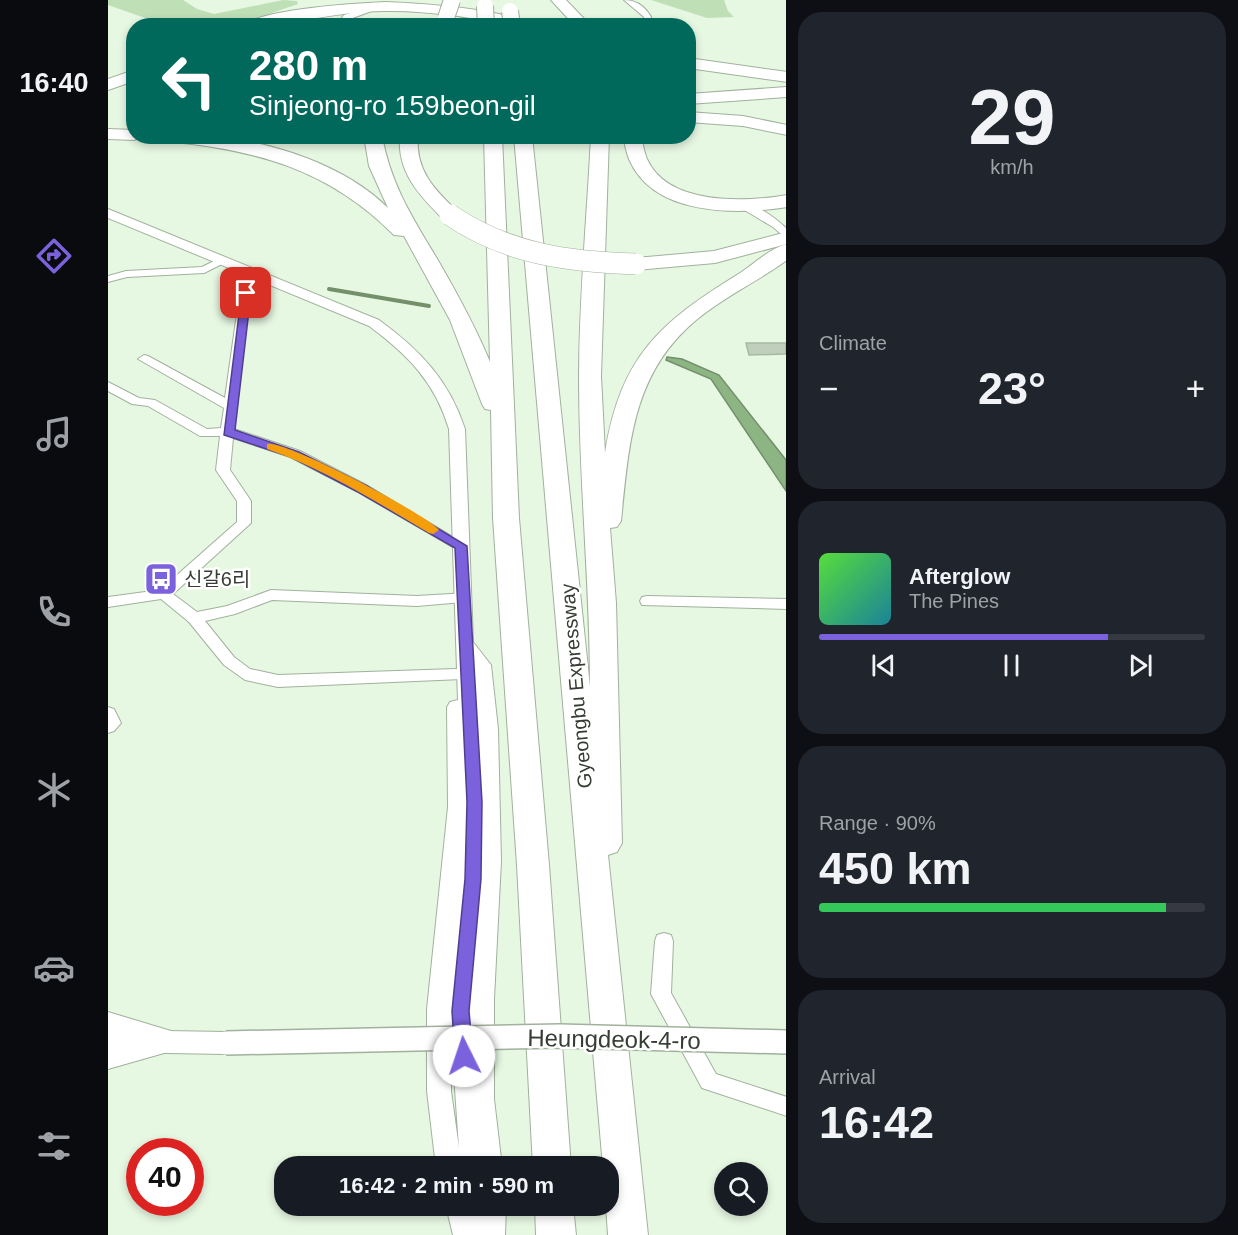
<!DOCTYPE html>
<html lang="en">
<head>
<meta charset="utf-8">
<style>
  body { margin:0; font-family:Helvetica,"Noto Sans KR",sans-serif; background:#20242c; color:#f1f3f6; height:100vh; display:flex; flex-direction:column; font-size:22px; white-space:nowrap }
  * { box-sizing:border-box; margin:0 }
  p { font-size:20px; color:#9ea1a6 }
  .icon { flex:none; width:33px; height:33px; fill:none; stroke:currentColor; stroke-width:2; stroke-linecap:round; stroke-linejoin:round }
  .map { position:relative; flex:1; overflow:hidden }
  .panel { display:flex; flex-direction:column; gap:12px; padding:12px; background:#0d0f14; width:452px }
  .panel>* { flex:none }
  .banner { position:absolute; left:18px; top:18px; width:570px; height:126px; border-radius:24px; box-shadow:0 3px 9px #0003; background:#00695c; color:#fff; overflow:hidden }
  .buttons { position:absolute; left:606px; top:1162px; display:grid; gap:12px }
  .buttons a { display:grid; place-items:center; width:54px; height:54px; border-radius:50%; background:#171b24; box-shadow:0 3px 9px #0003; font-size:30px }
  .speed { position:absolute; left:18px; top:1138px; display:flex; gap:12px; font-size:30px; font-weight:700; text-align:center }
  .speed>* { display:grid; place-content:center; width:78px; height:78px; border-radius:50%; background:#171b24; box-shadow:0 3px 9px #0003; line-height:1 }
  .speed .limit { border:9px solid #d22; background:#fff; color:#111 }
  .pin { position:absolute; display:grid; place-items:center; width:51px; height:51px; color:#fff; margin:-26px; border-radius:12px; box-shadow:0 3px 9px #0006 }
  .me { position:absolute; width:66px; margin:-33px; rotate:356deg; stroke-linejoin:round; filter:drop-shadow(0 0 4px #0008) }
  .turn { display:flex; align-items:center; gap:21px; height:126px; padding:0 24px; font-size:27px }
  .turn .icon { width:78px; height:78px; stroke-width:2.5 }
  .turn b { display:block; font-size:42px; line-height:51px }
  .big { font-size:45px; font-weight:700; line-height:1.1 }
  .panel .card { flex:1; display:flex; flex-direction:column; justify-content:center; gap:9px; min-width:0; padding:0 21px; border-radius:24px; background:#20242c }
  .panel .dial { align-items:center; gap:0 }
  .dial b { font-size:78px; line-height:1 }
  .song { display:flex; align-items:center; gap:18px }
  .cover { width:72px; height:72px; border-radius:9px; background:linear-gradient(135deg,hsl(110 70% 55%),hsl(190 70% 35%)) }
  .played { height:6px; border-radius:3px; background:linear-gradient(90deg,#7b61dc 75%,#363941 75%) }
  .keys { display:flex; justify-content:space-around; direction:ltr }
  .heat { display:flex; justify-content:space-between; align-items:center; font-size:33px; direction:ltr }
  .charge { height:9px; border-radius:4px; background:linear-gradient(90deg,#34c759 90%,#363941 0) }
  .trip { position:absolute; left:166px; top:1156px; width:345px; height:60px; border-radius:24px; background:#171b24; box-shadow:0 3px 9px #0003; font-weight:700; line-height:60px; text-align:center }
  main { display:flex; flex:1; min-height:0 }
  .menu { display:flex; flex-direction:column; width:108px; justify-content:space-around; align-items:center; background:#090b0e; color:#9ea1a6 }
  .menu .icon { width:42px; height:42px }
  .menu .current { color:#7b61dc }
  .menu b { font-size:27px; color:#f1f3f6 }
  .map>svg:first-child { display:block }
  .green { fill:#bfdfb7 }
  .water { fill:#8db483; stroke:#73906b; stroke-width:1.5 }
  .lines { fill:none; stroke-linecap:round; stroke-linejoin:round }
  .stream { stroke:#73906b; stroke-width:4 }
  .building { fill:#bfcfbb; stroke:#a8b8a4; stroke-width:1.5 }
  .minor-casing { stroke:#a1b19d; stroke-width:2 }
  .tertiary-casing { stroke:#a1b19d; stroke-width:2 }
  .primary-casing { stroke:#a1b19d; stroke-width:2 }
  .motorway-casing { stroke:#a1b19d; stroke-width:2 }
  .minor { fill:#fff; fill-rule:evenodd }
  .tertiary { fill:#fff; fill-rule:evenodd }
  .primary { fill:#fff; fill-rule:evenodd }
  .motorway { fill:#fff; fill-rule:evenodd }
  .tertiary-bridge-casing { stroke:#a1b19d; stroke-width:26; stroke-linecap:butt }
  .motorway-bridge-far1-casing { stroke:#a1b19d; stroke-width:18; stroke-linecap:butt }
  .motorway-bridge-casing { stroke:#a1b19d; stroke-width:22; stroke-linecap:butt }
  .tertiary-bridge { stroke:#fff; stroke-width:23 }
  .motorway-bridge-far1 { stroke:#fff; stroke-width:16 }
  .motorway-bridge { stroke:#fff; stroke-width:21 }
  .route { fill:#7b61dc; stroke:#503f8f; stroke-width:1.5 }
  .slow { fill:#f59e0b }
  .labels { text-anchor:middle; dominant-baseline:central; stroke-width:5; stroke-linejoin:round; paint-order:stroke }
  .poi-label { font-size:20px; fill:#363d34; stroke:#fff; text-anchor:start }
  .street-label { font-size:20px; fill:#363d34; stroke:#fff }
  .near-street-label { font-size:24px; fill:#363d34; stroke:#fff }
</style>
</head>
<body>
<main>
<nav class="menu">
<b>16:40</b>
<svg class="icon current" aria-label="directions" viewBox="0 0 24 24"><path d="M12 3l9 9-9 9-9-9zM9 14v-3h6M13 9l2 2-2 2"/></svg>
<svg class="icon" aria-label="music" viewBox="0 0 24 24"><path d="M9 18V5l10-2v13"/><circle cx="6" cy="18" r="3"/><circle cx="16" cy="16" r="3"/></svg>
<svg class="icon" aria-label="phone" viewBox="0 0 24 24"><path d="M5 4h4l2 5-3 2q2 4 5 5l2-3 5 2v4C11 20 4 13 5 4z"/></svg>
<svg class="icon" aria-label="climate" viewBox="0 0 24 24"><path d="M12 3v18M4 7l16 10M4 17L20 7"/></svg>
<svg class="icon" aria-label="car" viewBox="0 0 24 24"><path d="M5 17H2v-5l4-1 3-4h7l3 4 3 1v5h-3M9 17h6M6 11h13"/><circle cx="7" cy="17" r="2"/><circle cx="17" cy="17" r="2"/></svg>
<svg class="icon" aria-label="filters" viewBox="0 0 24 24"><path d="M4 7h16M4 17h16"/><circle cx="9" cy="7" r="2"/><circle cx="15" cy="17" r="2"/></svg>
</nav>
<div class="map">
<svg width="679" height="1235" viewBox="0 0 679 1235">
  <rect width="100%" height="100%" fill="#e6f7e2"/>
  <g class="green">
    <path d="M 0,0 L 75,0 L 89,9 L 106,14 L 175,0 L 189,1 L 190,4 L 128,25 L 38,26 L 43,20 L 0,5 Z"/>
    <path d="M 543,0 L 616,0 L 620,11 L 626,17 L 599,18 Z"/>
  </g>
  <path class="water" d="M 559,357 L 574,359 L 611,375 L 678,460 L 678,491 L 603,379 L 558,360 Z"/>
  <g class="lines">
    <path class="stream" d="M 221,289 L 321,306"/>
  </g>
  <path class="building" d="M 638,343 L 678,343 L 678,354 L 641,355 Z"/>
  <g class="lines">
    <g class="minor-casing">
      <g id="minor">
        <path d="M 516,0 C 531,0 543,11 546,26 L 538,26 L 536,17 Z"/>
        <path d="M 266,5 L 270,7 L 269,9 L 242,19 L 238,23 L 240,26 L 231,26 L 230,23 L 236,15 Z"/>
        <path d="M 633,204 C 647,202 669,219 679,229 L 679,239 L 665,227 L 633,208 Z"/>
        <path d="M 114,257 L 120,260 L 118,262 L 96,273 L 19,277 L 0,282 L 0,276 L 18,271 L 94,267 Z"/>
        <path d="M 141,268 L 147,271 L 136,336 L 126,429 L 192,451 L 260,486 L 360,546 L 358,549 L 348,549 L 250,492 L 182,457 L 125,438 L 122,470 L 143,501 L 143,523 L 65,594 L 89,612 L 119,606 L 163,590 L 309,596 L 360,593 L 362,597 L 360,601 L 355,602 L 309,606 L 164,600 L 127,614 L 97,621 L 126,657 L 142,669 L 170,675 L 348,669 L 354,671 L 356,675 L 354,679 L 170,687 L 137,680 L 116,665 L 81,622 L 53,599 L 0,607 L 0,597 L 52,590 L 129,522 L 129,501 L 108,470 L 112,436 L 92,436 L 40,406 L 24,404 L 0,391 L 0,382 L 31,398 L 47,400 L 99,429 L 113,428 L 116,408 L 30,359 L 36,355 L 40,356 L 117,398 L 135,271 Z"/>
        <path d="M 539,596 L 679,599 L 679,609 L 534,605 L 532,601 L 534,597 Z"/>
        <path d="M 0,707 L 6,709 L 13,723 L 6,731 L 0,733 Z"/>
        <path d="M 556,933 L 563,935 L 565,941 L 563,993 L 608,1074 L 679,1097 L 679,1116 L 594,1088 L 543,994 L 547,941 L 549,935 Z"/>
      </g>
    </g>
    <g class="tertiary-casing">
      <g id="tertiary">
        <path d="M 0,209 L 271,320 C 312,350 341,380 357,429 L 365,642 L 383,665 L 390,729 L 393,861 L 386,999 L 386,1099 L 394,1167 L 328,1167 L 319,1091 L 319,1009 L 340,807 L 339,707 L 342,702 L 350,700 L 341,429 C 327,382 300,355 261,326 L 0,218 ZM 343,1030 L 351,1148 L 343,1091 Z"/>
        <path d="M 0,1030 L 118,1032 L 126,1036 L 130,1043 L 126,1050 L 118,1054 L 0,1052 Z"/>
        <path d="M 338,1206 L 398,1206 L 397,1235 L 345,1235 Z"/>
      </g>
    </g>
    <g class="primary-casing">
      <path id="primary" d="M 0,1012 L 63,1031 L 68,1041 L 63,1051 L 0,1069 Z"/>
    </g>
    <g class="motorway-casing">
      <g id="motorway">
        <path d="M 443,0 L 458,0 L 483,26 L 467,26 Z"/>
        <path d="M 278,2 C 306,3 405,9 422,26 C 397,26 375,20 350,16 C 327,13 304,11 281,11 C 231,10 184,26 135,26 C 152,9 251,3 278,2 Z"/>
        <path d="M 580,58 L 679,72 L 679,82 L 580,68 Z"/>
        <path d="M 26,70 L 26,81 L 0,90 L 0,79 Z"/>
        <path d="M 679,87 L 679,97 L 580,104 L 580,94 Z"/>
        <path d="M 580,112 L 635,116 L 679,125 L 679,135 L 635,126 L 580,122 Z"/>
        <path d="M 0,129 L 26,130 L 26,136 L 34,136 L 26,140 L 0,139 Z"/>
        <path d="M 50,136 C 70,136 91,135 110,137 C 168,143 238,166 280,208 L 261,166 L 256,136 L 274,136 C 283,186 306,220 331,262 C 350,295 368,328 382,362 L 376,136 L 394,136 L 411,518 L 441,865 L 463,1167 L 425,1167 L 409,865 L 385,518 L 383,410 L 377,409 L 374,404 L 342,320 L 296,236 L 286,235 C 220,169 149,150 58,141 Z"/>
        <path d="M 292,136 L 310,136 C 307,170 326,189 349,211 L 352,215 L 349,219 L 335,219 C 311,195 289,172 292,136 Z"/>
        <path d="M 406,136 L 424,136 L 482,687 C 482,584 471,481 471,378 C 471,298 479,217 483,136 L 501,136 L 493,376 L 497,453 C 513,356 551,323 632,273 C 646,264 662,248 679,244 L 679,260 C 649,282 615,297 587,321 C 524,374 521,445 513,521 L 509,527 L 502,528 L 508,603 L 514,843 L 509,852 L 500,855 L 540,1235 L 500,1235 L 498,1206 L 501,1206 L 501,1167 L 495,1167 Z"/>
        <path d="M 515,136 L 533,136 C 535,144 536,152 539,159 C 560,206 637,202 679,195 L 679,207 C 628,215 545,216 521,159 C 518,152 517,144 515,136 Z"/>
        <path d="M 679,232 L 679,244 L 607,263 L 528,270 L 521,268 L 518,264 L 521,260 L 528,258 L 606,251 Z"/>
        <path d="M 427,1206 L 465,1206 L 468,1235 L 428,1235 Z"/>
      </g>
    </g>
    <use href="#minor" class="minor"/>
    <use href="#tertiary" class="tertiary"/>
    <use href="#primary" class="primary"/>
    <use href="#motorway" class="motorway"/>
    <g class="tertiary-bridge-casing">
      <path id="tertiary-bridge" d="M 118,1043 L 452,1036 L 679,1042"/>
    </g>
    <g class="motorway-bridge-far1-casing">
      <g id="motorway-bridge-far1">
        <path d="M 377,6 L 378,26"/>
        <path d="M 402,11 L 404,26"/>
        <path d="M 338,18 L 344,0"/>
      </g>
    </g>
    <g class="motorway-bridge-casing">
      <path id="motorway-bridge" d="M 342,215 C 399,254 461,262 528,264"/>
    </g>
    <use href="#tertiary-bridge" class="tertiary-bridge"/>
    <use href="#motorway-bridge-far1" class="motorway-bridge-far1"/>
    <use href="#motorway-bridge" class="motorway-bridge"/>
  </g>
  <path class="route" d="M 134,290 L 143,293 L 127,430 L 191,452 L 259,486 L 359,546 L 374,802 L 373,879 L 361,1011 L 365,1056 L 362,1061 L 356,1064 L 350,1061 L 347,1056 L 344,1011 L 357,879 L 359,802 L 347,548 L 250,492 L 183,457 L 116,435 Z"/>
  <path class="slow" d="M 159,444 C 177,440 318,514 331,530 L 325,534 L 321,533 C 269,502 216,469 159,449 Z"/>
  <defs>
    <g id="bus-square" transform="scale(1.725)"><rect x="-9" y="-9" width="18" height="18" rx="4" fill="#7b61dc" stroke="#fff"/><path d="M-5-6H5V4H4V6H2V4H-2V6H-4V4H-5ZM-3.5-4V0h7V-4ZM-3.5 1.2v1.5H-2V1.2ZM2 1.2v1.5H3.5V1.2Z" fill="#fff"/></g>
  </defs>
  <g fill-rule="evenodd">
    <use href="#bus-square" x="53" y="579"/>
  </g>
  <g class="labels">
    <g class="poi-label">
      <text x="76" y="579">신갈6리</text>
    </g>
    <g class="street-label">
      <text transform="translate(468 686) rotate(-95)">Gyeongbu Expressway</text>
    </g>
    <g class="near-street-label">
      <text transform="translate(506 1039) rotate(1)">Heungdeok-4-ro</text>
    </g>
  </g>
</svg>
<div class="buttons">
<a><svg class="icon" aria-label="search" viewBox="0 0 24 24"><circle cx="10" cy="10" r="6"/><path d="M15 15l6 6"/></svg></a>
</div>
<div class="speed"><div class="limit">40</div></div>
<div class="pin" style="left:138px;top:293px;background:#d93025"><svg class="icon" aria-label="arrive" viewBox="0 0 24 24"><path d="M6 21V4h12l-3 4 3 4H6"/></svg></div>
<svg class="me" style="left:356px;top:1056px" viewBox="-20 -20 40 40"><circle r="19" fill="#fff"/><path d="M0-13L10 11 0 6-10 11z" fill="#7b61dc"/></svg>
<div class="trip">16:42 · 2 min · 590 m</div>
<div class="banner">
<div class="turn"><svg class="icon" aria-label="left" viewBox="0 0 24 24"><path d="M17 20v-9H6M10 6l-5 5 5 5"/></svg><div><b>280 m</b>Sinjeong-ro 159beon-gil</div></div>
</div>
</div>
<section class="panel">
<div class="card dial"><b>29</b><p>km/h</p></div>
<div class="card"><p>Climate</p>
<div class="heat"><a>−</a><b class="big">23°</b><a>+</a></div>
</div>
<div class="card">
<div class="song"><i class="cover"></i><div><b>Afterglow</b><p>The Pines</p></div></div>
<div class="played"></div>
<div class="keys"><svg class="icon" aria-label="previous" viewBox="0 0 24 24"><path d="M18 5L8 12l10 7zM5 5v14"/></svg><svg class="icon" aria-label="pause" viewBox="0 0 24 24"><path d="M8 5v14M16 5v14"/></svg><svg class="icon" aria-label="next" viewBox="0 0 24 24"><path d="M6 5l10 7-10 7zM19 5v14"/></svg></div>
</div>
<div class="card"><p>Range · 90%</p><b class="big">450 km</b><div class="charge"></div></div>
<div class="card"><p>Arrival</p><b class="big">16:42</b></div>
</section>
</main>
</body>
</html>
